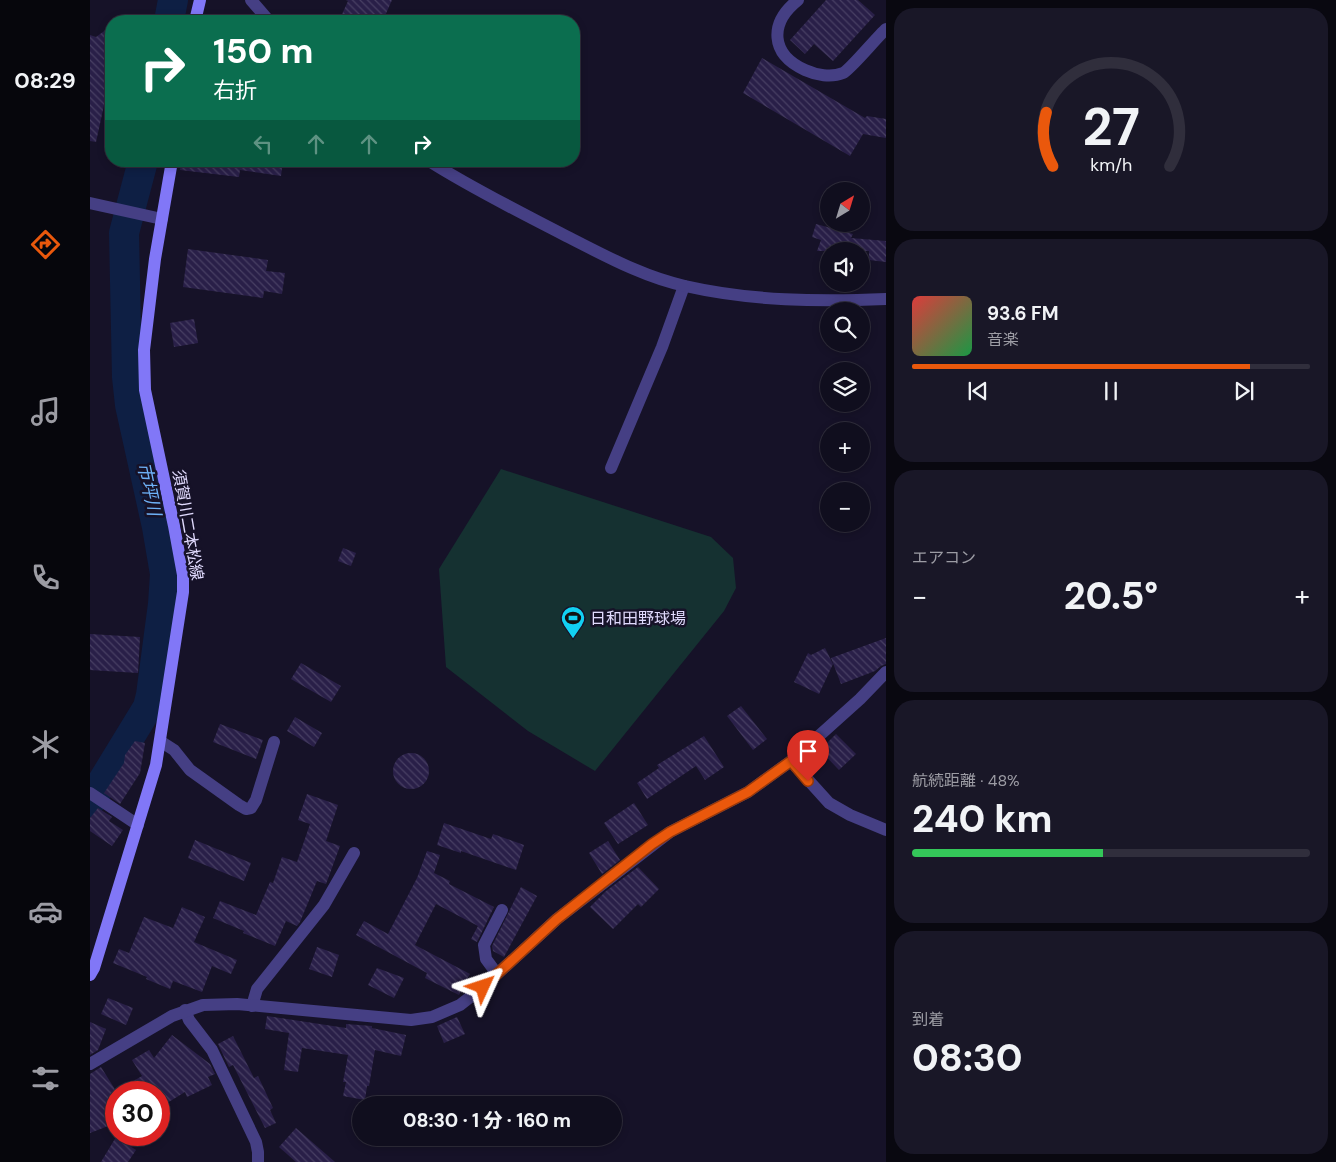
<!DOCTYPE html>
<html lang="ja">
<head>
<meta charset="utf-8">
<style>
  body { margin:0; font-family:"DM Sans","Noto Sans JP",sans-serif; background:#191727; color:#f1f3f6; height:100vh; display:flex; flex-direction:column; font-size:19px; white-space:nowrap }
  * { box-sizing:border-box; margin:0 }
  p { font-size:16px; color:#9c9ca4 }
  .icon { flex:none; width:28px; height:28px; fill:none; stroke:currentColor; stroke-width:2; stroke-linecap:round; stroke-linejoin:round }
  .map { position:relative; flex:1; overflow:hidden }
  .drawer { display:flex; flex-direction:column; gap:8px; padding:8px; background:#090810; width:450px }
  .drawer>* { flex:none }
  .top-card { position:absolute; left:15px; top:15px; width:475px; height:152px; border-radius:20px; box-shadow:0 2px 8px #0003,0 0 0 1px #302e3c; background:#0b6e4f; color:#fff; overflow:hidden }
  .needle { width:32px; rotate:38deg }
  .buttons { position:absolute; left:730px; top:182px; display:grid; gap:10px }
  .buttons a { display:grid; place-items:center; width:50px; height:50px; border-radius:50%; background:#100e1e; box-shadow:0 2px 8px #0003,0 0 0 1px #302e3c; font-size:25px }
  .speed { position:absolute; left:15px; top:1081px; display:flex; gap:10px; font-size:25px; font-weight:700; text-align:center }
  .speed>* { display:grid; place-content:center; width:65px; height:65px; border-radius:50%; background:#100e1e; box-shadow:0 2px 8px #0003,0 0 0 1px #302e3c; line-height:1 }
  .speed .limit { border:8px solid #d22; background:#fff; color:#111 }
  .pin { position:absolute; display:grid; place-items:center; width:42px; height:42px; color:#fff; margin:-51px -21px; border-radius:50% 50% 50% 0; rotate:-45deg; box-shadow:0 0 5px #0007 }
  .pin .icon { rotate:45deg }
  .me { position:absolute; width:55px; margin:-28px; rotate:48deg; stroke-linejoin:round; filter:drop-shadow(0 0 4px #0008) }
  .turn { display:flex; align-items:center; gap:18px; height:105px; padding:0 25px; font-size:22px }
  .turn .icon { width:65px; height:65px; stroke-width:2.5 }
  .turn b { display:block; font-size:35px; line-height:42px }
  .lanes { display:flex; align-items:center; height:48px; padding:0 25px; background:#0003; justify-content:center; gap:25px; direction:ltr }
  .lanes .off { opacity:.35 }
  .big { font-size:38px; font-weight:800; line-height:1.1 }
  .drawer .widget { flex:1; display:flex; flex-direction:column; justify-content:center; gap:8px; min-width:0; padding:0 18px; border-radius:20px; background:#191727 }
  .drawer .dial { align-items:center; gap:0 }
  .dial svg { height:130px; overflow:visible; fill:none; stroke:#302e3c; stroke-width:7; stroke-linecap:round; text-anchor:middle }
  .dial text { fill:#f1f3f6; stroke:none }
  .song { display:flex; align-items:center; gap:15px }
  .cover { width:60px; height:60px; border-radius:8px; background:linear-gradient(135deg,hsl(0 70% 55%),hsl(140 70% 35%)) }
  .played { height:5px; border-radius:2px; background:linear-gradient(90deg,#ea580c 85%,#302e3c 85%) }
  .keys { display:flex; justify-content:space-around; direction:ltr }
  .heat { display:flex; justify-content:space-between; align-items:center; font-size:28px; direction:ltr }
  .charge { height:8px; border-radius:4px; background:linear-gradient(90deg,#34c759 48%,#302e3c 0) }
  .trip { position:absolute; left:262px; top:1096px; width:270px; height:50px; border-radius:25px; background:#100e1e; box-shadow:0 2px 8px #0003,0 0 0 1px #302e3c; font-weight:800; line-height:50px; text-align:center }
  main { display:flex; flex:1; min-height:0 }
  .dock { display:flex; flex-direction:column; width:90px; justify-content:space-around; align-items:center; background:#06060c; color:#9c9ca4 }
  .dock .icon { width:35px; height:35px }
  .dock .active { color:#ea580c }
  .dock b { font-size:22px; color:#f1f3f6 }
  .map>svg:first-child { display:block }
  .park { fill:#153131 }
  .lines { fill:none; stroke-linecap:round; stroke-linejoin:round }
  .river { stroke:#0e1f44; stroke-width:30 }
  .building { fill:url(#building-back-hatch) }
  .minor { stroke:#453f84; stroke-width:12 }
  .tertiary { stroke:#453f84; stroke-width:12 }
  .secondary { stroke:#8177f7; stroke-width:12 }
  .route-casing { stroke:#983908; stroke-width:12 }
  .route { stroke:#ea580c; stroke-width:9 }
  .labels { text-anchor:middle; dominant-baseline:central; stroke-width:5; stroke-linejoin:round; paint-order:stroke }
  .street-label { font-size:16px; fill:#e0dafd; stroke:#161228 }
  .poi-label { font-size:16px; fill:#e0dafd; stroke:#161228; text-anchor:start }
  .water-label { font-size:18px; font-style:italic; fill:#6eb1f7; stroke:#161228 }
</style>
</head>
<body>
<main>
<nav class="dock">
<b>08:29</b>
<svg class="icon active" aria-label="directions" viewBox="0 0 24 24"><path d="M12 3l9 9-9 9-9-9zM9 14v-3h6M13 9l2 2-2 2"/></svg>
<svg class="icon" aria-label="music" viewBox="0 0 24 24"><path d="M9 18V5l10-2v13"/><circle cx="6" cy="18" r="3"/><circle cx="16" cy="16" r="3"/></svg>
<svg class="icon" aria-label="phone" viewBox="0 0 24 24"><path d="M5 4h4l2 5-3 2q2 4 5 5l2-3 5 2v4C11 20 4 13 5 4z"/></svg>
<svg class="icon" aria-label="climate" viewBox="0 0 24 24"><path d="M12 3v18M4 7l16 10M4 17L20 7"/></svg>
<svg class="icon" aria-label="car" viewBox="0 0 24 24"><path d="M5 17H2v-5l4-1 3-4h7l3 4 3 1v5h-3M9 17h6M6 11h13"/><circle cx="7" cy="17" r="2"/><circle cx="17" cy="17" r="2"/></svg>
<svg class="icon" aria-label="filters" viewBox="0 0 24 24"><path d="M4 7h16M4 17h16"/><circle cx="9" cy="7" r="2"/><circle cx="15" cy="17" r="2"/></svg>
</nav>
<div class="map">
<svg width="796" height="1162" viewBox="0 0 796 1162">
  <defs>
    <pattern id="building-back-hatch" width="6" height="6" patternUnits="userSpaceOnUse" patternTransform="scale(1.25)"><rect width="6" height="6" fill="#291f48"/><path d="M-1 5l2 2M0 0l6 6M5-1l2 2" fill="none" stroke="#483f63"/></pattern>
  </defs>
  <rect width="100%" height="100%" fill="#161228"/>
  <path class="park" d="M 411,469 L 621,537 L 643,558 L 646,588 L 634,611 L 505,771 L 438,731 L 356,667 L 349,569 Z"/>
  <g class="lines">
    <g class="river">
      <path d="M 79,21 L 83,0"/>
      <path d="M 0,802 L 58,707 L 61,695 L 73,604 L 75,574 L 67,527 L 40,405 L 37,377 L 34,233 L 53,161"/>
    </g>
  </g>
  <g class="building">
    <path d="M 256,0 L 302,0 L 294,18 L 286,14 L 283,21 L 249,21 L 258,1 Z"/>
    <path d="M 736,0 L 768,0 L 785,15 L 743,61 L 724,44 L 715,54 L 700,40 Z"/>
    <path d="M 21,26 L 21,84 L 18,87 L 6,142 L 0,141 L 0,35 L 6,37 Z"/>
    <path d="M 672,58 L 775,118 L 777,116 L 796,119 L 796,138 L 773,134 L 760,156 L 653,93 Z"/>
    <path d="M 91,161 L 193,161 L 191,176 L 150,170 L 149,177 L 90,170 Z"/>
    <path d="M 726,224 L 763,234 L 761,238 L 796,241 L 796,262 L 779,260 L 779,251 L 727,251 L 731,240 L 722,237 Z"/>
    <path d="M 98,249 L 178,260 L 176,271 L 195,273 L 192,294 L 174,291 L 173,298 L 93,287 Z"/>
    <path d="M 104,319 L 108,343 L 84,347 L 80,323 Z"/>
    <path d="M 253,548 L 266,553 L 261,566 L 248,561 Z"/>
    <path d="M 0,634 L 50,637 L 48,673 L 0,670 Z"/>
    <path d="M 796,638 L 796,664 L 791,666 L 785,671 L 751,684 L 741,658 Z"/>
    <path d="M 735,648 L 743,664 L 729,694 L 704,682 L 718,653 L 721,655 Z"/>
    <path d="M 211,663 L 251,686 L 241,702 L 201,679 Z"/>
    <path d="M 651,706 L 677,739 L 663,750 L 637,716 Z"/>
    <path d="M 205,717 L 232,733 L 224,747 L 197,731 Z"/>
    <path d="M 130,724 L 173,740 L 166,759 L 123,742 Z"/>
    <path d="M 746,734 L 766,754 L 749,770 L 730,750 Z"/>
    <path d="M 614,736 L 634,767 L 615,780 L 606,766 L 557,799 L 547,783 L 569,768 L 567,765 Z"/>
    <path d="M 45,741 L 55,743 L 50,773 L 30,804 L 14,793 L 34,763 L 35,755 Z"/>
    <circle cx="321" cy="771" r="18"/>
    <path d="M 217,794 L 248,805 L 236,841 L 250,846 L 236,884 L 227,881 L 210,922 L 207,926 L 196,921 L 185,946 L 153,933 L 154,931 L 123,918 L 130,901 L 166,915 L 180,882 L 183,883 L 192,857 L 207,862 L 220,824 L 208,820 Z"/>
    <path d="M 544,803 L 558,825 L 528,844 L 514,823 Z"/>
    <path d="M 8,808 L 22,817 L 19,821 L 33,830 L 22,846 L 0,831 L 0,818 Z"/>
    <path d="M 354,823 L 401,839 L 403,834 L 434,845 L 426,870 L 371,851 L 371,853 L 347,845 Z"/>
    <path d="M 105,840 L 161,863 L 154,881 L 98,858 Z"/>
    <path d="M 518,841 L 530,860 L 512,874 L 499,853 Z"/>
    <path d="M 337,851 L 350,855 L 344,873 L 360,881 L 359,884 L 404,907 L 387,942 L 381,939 L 388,926 L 346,904 L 325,945 L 380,974 L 369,995 L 335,978 L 337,973 L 266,935 L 274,921 L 298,934 L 327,878 Z"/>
    <path d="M 548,867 L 569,889 L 551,907 L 548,904 L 523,929 L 500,907 L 516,891 Z"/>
    <path d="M 431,887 L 447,896 L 414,957 L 403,951 L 402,946 Z"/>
    <path d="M 92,907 L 115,917 L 104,942 L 147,960 L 141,974 L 122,966 L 112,992 L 83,981 L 80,989 L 56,979 L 57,977 L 23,963 L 29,949 L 39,953 L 54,917 L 83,928 Z"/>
    <path d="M 227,947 L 249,955 L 242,977 L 219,969 Z"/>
    <path d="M 287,968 L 314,978 L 304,998 L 278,985 Z"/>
    <path d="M 18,998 L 43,1008 L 36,1025 L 11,1014 Z"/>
    <path d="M 177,1016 L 256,1028 L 256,1024 L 282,1026 L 282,1028 L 316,1035 L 311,1056 L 285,1050 L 279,1086 L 277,1086 L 275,1100 L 253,1096 L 256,1082 L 253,1082 L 258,1055 L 212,1048 L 208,1072 L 194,1070 L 199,1033 L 175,1029 Z"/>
    <path d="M 367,1017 L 375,1034 L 354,1043 L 347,1026 Z"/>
    <path d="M 0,1022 L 16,1029 L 8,1050 L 0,1055 Z"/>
    <path d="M 82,1035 L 120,1064 L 125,1074 L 118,1077 L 122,1085 L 97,1097 L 95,1092 L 69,1108 L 69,1092 L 26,1092 L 26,1123 L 0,1133 L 0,1074 L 11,1067 L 26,1091 L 52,1076 L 42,1060 L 59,1050 L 64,1058 Z"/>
    <path d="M 143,1036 L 164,1078 L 168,1076 L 183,1108 L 180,1110 L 186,1123 L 175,1128 L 143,1065 L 139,1067 L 128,1044 Z"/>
    <path d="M 206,1128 L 245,1162 L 206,1162 L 189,1147 Z"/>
    <path d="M 26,1137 L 46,1150 L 38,1162 L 11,1162 Z"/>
  </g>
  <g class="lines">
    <g class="minor">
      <path d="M 708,0 C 679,23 680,54 715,70 C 726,75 741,78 753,73 C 760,70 787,37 796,29"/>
      <path d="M 0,203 L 72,219"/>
      <path d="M 521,468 L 572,347 L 594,286"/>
      <path d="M 70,741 L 84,750 L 100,770 L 149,805 L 156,809 L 161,808 L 166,800 L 184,742"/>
      <path d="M 701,761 L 739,803 L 760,815 L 796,830"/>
      <path d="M 0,793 L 48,825"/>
      <path d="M 407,974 L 396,959 L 394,945 L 412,910"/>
      <path d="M 162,1006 L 167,989 L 234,905 L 264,853"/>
      <path d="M 95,1010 L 99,1020 L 122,1050 L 166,1142 L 168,1152 L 168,1162"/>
      <path d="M 0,1064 L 82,1016 L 113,1005 L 147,1004 L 321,1020 L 342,1017 L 370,1005 L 393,987 L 467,919 L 563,845 L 580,832 L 658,792 L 701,761 L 770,699 L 796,672"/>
    </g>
    <g class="tertiary">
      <path d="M 161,0 L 179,21"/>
      <path d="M 339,161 C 383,189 430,212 476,236 C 514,255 553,277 595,286 C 661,301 729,302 796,299"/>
    </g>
    <g class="secondary">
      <path d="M 105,21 L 110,0"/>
      <path d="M 0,975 L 4,968 L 66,765 L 93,592 L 93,575 L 84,526 L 55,390 L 54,350 L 65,259 L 82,161"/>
    </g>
  </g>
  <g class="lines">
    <g class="route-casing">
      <path id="route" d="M 393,987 L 467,919 L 562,844 L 580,832 L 658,792 L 701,761 L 718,781"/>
    </g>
    <use href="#route" class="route"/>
  </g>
  <defs>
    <g id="stadium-pin" transform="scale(1.25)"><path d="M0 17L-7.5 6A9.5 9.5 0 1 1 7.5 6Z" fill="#12d0f2" stroke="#161228"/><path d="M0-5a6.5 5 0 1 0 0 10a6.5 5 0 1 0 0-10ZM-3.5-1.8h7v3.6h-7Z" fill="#111"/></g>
  </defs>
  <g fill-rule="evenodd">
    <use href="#stadium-pin" x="483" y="618"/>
  </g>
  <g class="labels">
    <g class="street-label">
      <text transform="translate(98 525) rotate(80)">須賀川二本松線</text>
    </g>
    <g class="poi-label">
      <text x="500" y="618">日和田野球場</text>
    </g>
    <g class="water-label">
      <text transform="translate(59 489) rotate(78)">市坪川</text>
    </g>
  </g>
</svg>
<div class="buttons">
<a><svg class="needle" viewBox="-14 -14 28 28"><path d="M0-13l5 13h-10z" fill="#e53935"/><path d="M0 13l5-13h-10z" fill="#9c9ca4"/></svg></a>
<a><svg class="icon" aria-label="sound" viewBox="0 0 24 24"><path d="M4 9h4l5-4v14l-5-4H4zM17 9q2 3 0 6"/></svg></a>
<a><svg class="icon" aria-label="search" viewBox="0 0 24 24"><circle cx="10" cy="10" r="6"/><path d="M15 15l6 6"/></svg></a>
<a><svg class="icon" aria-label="layers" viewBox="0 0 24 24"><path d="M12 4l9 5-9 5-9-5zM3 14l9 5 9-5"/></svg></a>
<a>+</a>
<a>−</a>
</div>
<div class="speed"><div class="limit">30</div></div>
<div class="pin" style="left:718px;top:781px;background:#d93025"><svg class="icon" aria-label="arrive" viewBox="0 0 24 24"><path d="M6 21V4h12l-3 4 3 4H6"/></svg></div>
<svg class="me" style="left:393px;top:987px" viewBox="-20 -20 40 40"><path d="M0-17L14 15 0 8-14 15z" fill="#ea580c" stroke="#fff" stroke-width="4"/></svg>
<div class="trip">08:30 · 1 分 · 160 m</div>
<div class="top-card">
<div class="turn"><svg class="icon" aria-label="right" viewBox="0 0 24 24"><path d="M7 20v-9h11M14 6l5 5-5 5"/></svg><div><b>150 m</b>右折</div></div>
<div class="lanes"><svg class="icon off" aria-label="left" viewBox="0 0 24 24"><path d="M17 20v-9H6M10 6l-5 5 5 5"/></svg><svg class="icon off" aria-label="ahead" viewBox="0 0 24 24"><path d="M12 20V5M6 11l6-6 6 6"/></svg><svg class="icon off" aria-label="ahead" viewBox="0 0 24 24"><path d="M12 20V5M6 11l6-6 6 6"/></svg><svg class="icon" aria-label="right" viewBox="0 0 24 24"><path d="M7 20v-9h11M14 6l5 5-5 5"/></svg></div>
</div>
</div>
<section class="drawer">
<div class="widget dial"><svg viewBox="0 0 100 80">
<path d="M14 69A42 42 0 1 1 86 69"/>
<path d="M14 69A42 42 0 0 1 10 36" stroke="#ea580c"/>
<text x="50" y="56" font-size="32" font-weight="700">27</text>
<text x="50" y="72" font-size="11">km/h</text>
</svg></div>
<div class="widget">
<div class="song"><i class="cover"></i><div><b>93.6 FM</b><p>音楽</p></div></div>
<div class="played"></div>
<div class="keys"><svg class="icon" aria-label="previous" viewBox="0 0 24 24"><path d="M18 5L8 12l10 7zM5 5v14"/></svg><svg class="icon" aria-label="pause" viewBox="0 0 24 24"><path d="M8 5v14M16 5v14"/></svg><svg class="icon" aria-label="next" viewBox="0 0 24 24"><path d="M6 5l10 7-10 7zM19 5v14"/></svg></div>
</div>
<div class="widget"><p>エアコン</p>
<div class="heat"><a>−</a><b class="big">20.5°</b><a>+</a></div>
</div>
<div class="widget"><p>航続距離 · 48%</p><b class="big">240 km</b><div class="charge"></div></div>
<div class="widget"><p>到着</p><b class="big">08:30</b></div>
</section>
</main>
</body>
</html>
